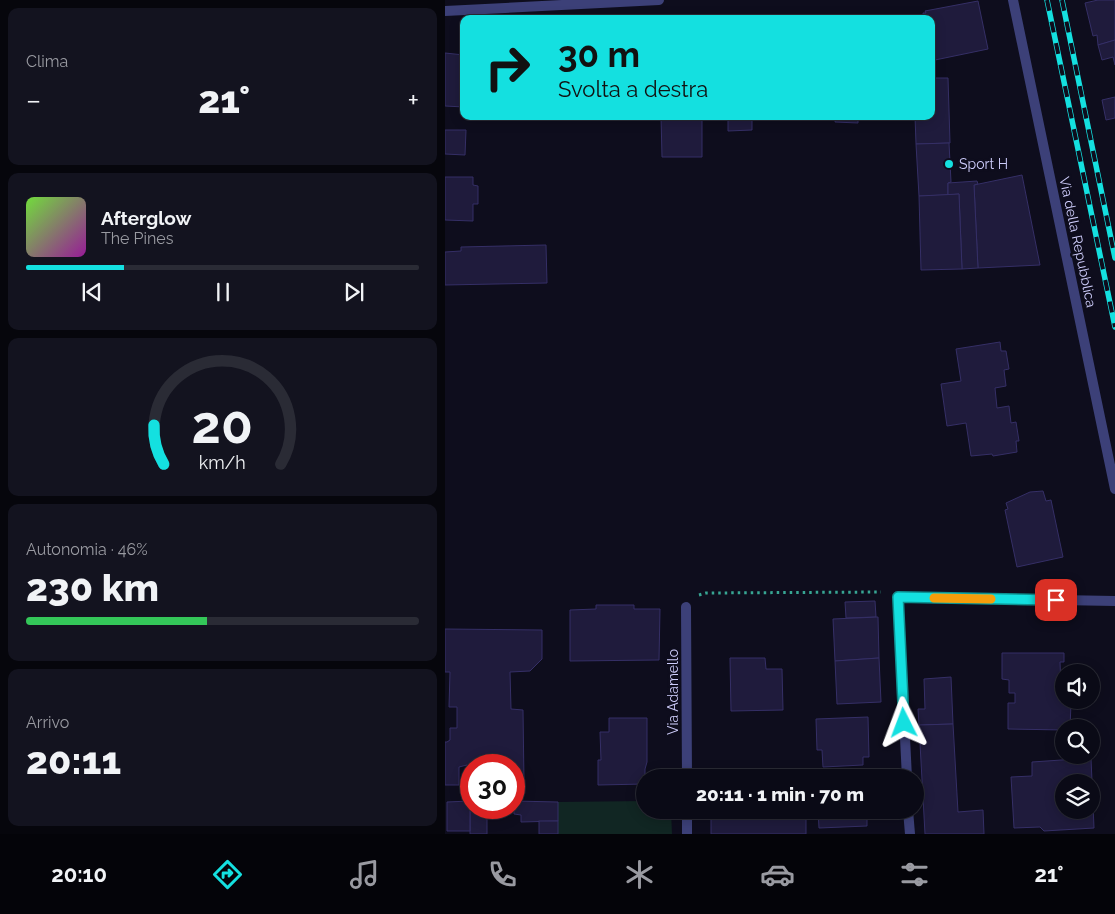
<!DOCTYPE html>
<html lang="it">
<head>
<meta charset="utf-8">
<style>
  body { margin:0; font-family:Raleway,sans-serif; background:#13131f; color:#f1f3f6; height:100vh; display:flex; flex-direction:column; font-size:19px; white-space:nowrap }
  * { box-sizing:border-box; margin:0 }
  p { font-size:16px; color:#999aa1 }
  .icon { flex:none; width:28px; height:28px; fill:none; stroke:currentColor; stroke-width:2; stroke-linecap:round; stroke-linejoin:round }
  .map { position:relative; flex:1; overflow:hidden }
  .panel { display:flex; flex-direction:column; gap:8px; padding:8px; background:#06060c; width:445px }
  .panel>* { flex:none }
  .top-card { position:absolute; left:15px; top:15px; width:475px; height:105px; border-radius:10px; box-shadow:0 2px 12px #0003,0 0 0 1px #2a2b35; background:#14e0e0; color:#111; overflow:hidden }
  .fabs { position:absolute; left:610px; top:664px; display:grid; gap:10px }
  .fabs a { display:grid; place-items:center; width:45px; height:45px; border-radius:50%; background:#0a0a16; box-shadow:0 2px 12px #0003,0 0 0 1px #2a2b35; font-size:25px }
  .speed { position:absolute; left:15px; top:754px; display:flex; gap:10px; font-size:25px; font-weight:700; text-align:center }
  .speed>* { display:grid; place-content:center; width:65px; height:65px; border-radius:50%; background:#0a0a16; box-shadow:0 2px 12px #0003,0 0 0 1px #2a2b35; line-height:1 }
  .speed .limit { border:8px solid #d22; background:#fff; color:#111 }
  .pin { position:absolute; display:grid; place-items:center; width:42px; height:42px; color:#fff; margin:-21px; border-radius:10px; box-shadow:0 2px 8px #0006 }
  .me { position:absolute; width:55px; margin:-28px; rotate:357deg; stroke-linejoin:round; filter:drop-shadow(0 0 4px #0008) }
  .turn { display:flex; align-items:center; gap:18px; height:105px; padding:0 15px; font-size:22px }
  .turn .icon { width:65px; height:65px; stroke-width:2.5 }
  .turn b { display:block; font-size:35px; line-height:42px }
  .big { font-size:38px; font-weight:800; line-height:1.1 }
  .panel .card { flex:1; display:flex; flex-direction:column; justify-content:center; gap:8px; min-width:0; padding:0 18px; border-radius:10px; background:#13131f }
  .panel .dial { align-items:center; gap:0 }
  .dial svg { height:130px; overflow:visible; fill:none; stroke:#2a2b35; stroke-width:7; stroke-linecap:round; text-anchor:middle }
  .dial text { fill:#f1f3f6; stroke:none }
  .song { display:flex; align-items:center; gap:15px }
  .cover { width:60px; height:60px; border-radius:8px; background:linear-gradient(135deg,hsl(100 70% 55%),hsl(300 70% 35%)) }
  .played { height:5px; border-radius:2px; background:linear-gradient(90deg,#14e0e0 25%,#2a2b35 25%) }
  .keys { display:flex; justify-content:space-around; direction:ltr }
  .heat { display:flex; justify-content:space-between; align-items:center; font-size:28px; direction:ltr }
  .charge { height:8px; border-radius:4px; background:linear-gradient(90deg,#34c759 46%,#2a2b35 0) }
  .trip { position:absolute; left:191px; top:769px; width:288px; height:50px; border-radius:25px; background:#0a0a16; box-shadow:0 2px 12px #0003,0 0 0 1px #2a2b35; font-weight:800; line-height:50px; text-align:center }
  .menu { display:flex; height:80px; justify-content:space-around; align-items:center; background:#040409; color:#999aa1 }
  .menu .icon { width:35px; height:35px }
  .menu .on { color:#14e0e0 }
  .menu b { font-size:22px; color:#f1f3f6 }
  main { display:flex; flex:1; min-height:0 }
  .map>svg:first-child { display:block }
  .green { fill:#112623 }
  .building { fill:#1f1b3c; stroke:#352f66; fill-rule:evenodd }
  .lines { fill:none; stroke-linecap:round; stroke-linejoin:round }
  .path { stroke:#37a593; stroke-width:3; stroke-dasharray:2.5 4; stroke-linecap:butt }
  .lane { stroke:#3c4078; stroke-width:10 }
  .street { stroke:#3c4078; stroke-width:10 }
  .rail-casing { stroke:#14e0e0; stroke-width:5.5 }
  .rail { stroke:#0e0d1d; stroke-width:4; stroke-dasharray:11; stroke-linecap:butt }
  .route-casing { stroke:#0d9292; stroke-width:12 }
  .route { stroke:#14e0e0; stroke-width:9 }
  .slow { stroke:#f59e0b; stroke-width:9 }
  .poi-dot { fill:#14e0e0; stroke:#0e0d1d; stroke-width:2 }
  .labels { text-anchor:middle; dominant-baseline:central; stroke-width:5; stroke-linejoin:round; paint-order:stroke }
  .poi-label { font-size:14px; fill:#cecdfb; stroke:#0e0d1d; text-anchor:start }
  .street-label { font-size:14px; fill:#cecdfb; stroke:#0e0d1d }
</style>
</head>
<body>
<main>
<section class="panel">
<div class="card"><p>Clima</p>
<div class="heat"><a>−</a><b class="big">21°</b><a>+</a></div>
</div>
<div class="card">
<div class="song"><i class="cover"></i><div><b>Afterglow</b><p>The Pines</p></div></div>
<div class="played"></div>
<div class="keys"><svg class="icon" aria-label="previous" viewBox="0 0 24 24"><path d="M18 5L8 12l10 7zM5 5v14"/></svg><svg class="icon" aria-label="pause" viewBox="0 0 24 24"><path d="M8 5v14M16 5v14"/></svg><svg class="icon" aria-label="next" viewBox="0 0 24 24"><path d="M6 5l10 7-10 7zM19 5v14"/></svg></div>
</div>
<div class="card dial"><svg viewBox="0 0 100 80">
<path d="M14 69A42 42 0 1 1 86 69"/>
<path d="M14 69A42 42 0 0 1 8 45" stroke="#14e0e0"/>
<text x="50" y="56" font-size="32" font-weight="700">20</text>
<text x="50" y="72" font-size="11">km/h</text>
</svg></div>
<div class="card"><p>Autonomia · 46%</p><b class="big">230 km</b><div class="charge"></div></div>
<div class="card"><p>Arrivo</p><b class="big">20:11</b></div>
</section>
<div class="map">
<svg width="670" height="834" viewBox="0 0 670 834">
  <rect width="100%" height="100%" fill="#0e0d1d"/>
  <path class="green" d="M 200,801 L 200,810 L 226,810 L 227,834 L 113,834 L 113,802 Z"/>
  <g class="building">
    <path d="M 653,0 L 670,0 L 670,40 L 653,45 L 652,35 L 648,36 L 640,3 Z"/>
    <path d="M 533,1 L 543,49 L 490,60 L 486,43 L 486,19 L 479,19 L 478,13 L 481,13 L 480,11 Z"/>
    <path d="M 670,40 L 670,65 L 668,57 L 657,60 L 653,45 Z"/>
    <path d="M 0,53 L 19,55 L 19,107 L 0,106 Z"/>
    <path d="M 486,78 L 503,78 L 505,143 L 471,144 L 470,116 L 486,116 Z"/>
    <path d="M 670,97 L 670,118 L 661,120 L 657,100 Z"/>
    <path d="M 216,116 L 257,116 L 257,157 L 217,157 Z"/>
    <path d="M 283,116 L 307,116 L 307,130 L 283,131 Z"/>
    <path d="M 391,116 L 413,116 L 413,123 L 390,122 Z"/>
    <path d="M 0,130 L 21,130 L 20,155 L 0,154 Z"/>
    <path d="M 504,143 L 506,182 L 503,183 L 503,195 L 474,196 L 471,144 Z"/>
    <path d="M 577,175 L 595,265 L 533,268 L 529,185 Z"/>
    <path d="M 0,177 L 28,177 L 28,185 L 33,186 L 33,204 L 28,204 L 28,221 L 0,220 Z"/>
    <path d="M 532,181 L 533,184 L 529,185 L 533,268 L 517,269 L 514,194 L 503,195 L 503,183 Z"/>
    <path d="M 514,194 L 517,269 L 476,270 L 474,196 Z"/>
    <path d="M 101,245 L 102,283 L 0,285 L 0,252 L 16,251 L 16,247 Z"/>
    <path d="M 555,342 L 556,351 L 561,351 L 564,369 L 559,370 L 561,386 L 550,388 L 552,408 L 564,406 L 566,423 L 571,422 L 574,441 L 571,441 L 572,452 L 548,456 L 547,454 L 526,456 L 521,423 L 502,426 L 496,384 L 516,381 L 511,349 Z"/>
    <path d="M 598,491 L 601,501 L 606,500 L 618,557 L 572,567 L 560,510 L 563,509 L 561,503 L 585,492 Z"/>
    <path d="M 430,601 L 431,617 L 401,618 L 400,602 Z"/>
    <path d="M 151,605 L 189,605 L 189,609 L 215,609 L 214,660 L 125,661 L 125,610 L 151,609 Z"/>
    <path d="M 433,617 L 434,658 L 390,661 L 388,619 Z"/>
    <path d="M 0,629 L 97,630 L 97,659 L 85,671 L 65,672 L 66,709 L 78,710 L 79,782 L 77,785 L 69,785 L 69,765 L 26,765 L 26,774 L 22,774 L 22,765 L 14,767 L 14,785 L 0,785 L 0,742 L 2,742 L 5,740 L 5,728 L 12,728 L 12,707 L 4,707 L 5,672 L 0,672 Z"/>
    <path d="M 557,653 L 619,653 L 619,662 L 615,662 L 616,688 L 619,688 L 619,700 L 626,703 L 625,728 L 619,728 L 619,730 L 563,729 L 563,703 L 570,703 L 570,693 L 564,693 L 564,680 L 557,679 Z"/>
    <path d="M 285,658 L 320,658 L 321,669 L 337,669 L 338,710 L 286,711 Z"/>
    <path d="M 434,658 L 436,702 L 392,704 L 390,661 Z"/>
    <path d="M 506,677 L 508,724 L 474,725 L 473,709 L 480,709 L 479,679 Z"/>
    <path d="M 423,717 L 424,757 L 418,757 L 418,765 L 378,767 L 377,750 L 372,750 L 371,719 Z"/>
    <path d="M 164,718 L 202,718 L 202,762 L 200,769 L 200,784 L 153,785 L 153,760 L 156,760 L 155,732 L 164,732 Z"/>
    <path d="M 508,724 L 513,812 L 538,810 L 539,834 L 480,834 L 474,725 Z"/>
    <path d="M 646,758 L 649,828 L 599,831 L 595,827 L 569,828 L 566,777 L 587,776 L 587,762 ZM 619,782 L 646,782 L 646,810 L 619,810 Z"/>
    <path d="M 420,776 L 420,778 L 379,778 Z"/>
    <path d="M 25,801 L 26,801 L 26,808 L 42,808 L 42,834 L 25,834 Z"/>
    <path d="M 25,801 L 25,831 L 2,831 L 2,802 Z"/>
    <path d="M 69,801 L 113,802 L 113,821 L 76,822 L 76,815 L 69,814 Z"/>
    <rect x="266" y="810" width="95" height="24"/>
    <path d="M 373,810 L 422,810 L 422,826 L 374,828 Z"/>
    <rect x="94" y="821" width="19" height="13"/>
  </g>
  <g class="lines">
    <path class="path" d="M 254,595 L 261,593 L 436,592"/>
    <path class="lane" d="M 453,597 L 670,601"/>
    <g class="street">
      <path d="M 568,0 L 670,489"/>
      <path d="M 0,11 L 214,0"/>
      <path d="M 453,597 L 462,778"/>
      <path d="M 241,607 L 242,778"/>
      <path d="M 242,810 L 242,834"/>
      <path d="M 463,810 L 465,834"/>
    </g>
    <g class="rail-casing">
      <g id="rail">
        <path d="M 602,0 L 670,327"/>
        <path d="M 617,0 L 670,258"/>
      </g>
    </g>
    <use href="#rail" class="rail"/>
  </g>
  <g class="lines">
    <g class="route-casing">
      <path id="route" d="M 459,723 L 453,597 L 611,600"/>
    </g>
    <use href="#route" class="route"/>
    <path class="slow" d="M 489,598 L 546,599"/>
  </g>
  <circle class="poi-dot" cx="504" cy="164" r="5"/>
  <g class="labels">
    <g class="poi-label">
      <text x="514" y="164">Sport H</text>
    </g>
    <g class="street-label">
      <text transform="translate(633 242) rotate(78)">Via della Repubblica</text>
      <text transform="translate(228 692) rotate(-90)">Via Adamello</text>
    </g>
  </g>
</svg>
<div class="fabs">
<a><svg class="icon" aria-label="sound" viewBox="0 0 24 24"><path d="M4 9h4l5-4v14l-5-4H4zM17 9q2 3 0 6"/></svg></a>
<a><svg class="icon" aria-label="search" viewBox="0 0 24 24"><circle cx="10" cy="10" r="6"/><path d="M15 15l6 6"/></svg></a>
<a><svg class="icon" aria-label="layers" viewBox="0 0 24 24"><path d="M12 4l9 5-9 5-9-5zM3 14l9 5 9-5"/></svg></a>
</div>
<div class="speed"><div class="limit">30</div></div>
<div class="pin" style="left:611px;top:600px;background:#d93025"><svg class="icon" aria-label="arrive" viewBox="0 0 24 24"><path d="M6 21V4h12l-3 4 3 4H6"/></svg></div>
<svg class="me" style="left:459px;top:723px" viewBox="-20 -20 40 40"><path d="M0-17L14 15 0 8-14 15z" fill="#14e0e0" stroke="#fff" stroke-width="4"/></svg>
<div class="trip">20:11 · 1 min · 70 m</div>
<div class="top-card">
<div class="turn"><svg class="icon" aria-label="right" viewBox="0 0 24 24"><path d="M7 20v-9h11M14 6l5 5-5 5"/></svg><div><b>30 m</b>Svolta a destra</div></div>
</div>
</div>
</main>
<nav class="menu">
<b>20:10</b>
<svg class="icon on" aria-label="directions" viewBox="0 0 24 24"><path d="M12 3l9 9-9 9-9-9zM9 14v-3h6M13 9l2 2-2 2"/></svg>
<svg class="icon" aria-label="music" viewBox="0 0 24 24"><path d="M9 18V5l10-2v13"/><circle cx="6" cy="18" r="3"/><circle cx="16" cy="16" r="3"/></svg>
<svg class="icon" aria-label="phone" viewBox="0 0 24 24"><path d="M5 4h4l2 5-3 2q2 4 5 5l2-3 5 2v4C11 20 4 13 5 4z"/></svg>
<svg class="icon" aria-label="climate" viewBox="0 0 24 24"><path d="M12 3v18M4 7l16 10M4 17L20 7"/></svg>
<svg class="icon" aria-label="car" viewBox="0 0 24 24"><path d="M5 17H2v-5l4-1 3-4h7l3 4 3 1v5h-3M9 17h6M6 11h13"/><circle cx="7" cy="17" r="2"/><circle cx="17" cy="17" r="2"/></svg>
<svg class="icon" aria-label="filters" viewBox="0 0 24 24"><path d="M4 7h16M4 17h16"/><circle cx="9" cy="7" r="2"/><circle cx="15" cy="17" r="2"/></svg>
<b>21°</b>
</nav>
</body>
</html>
